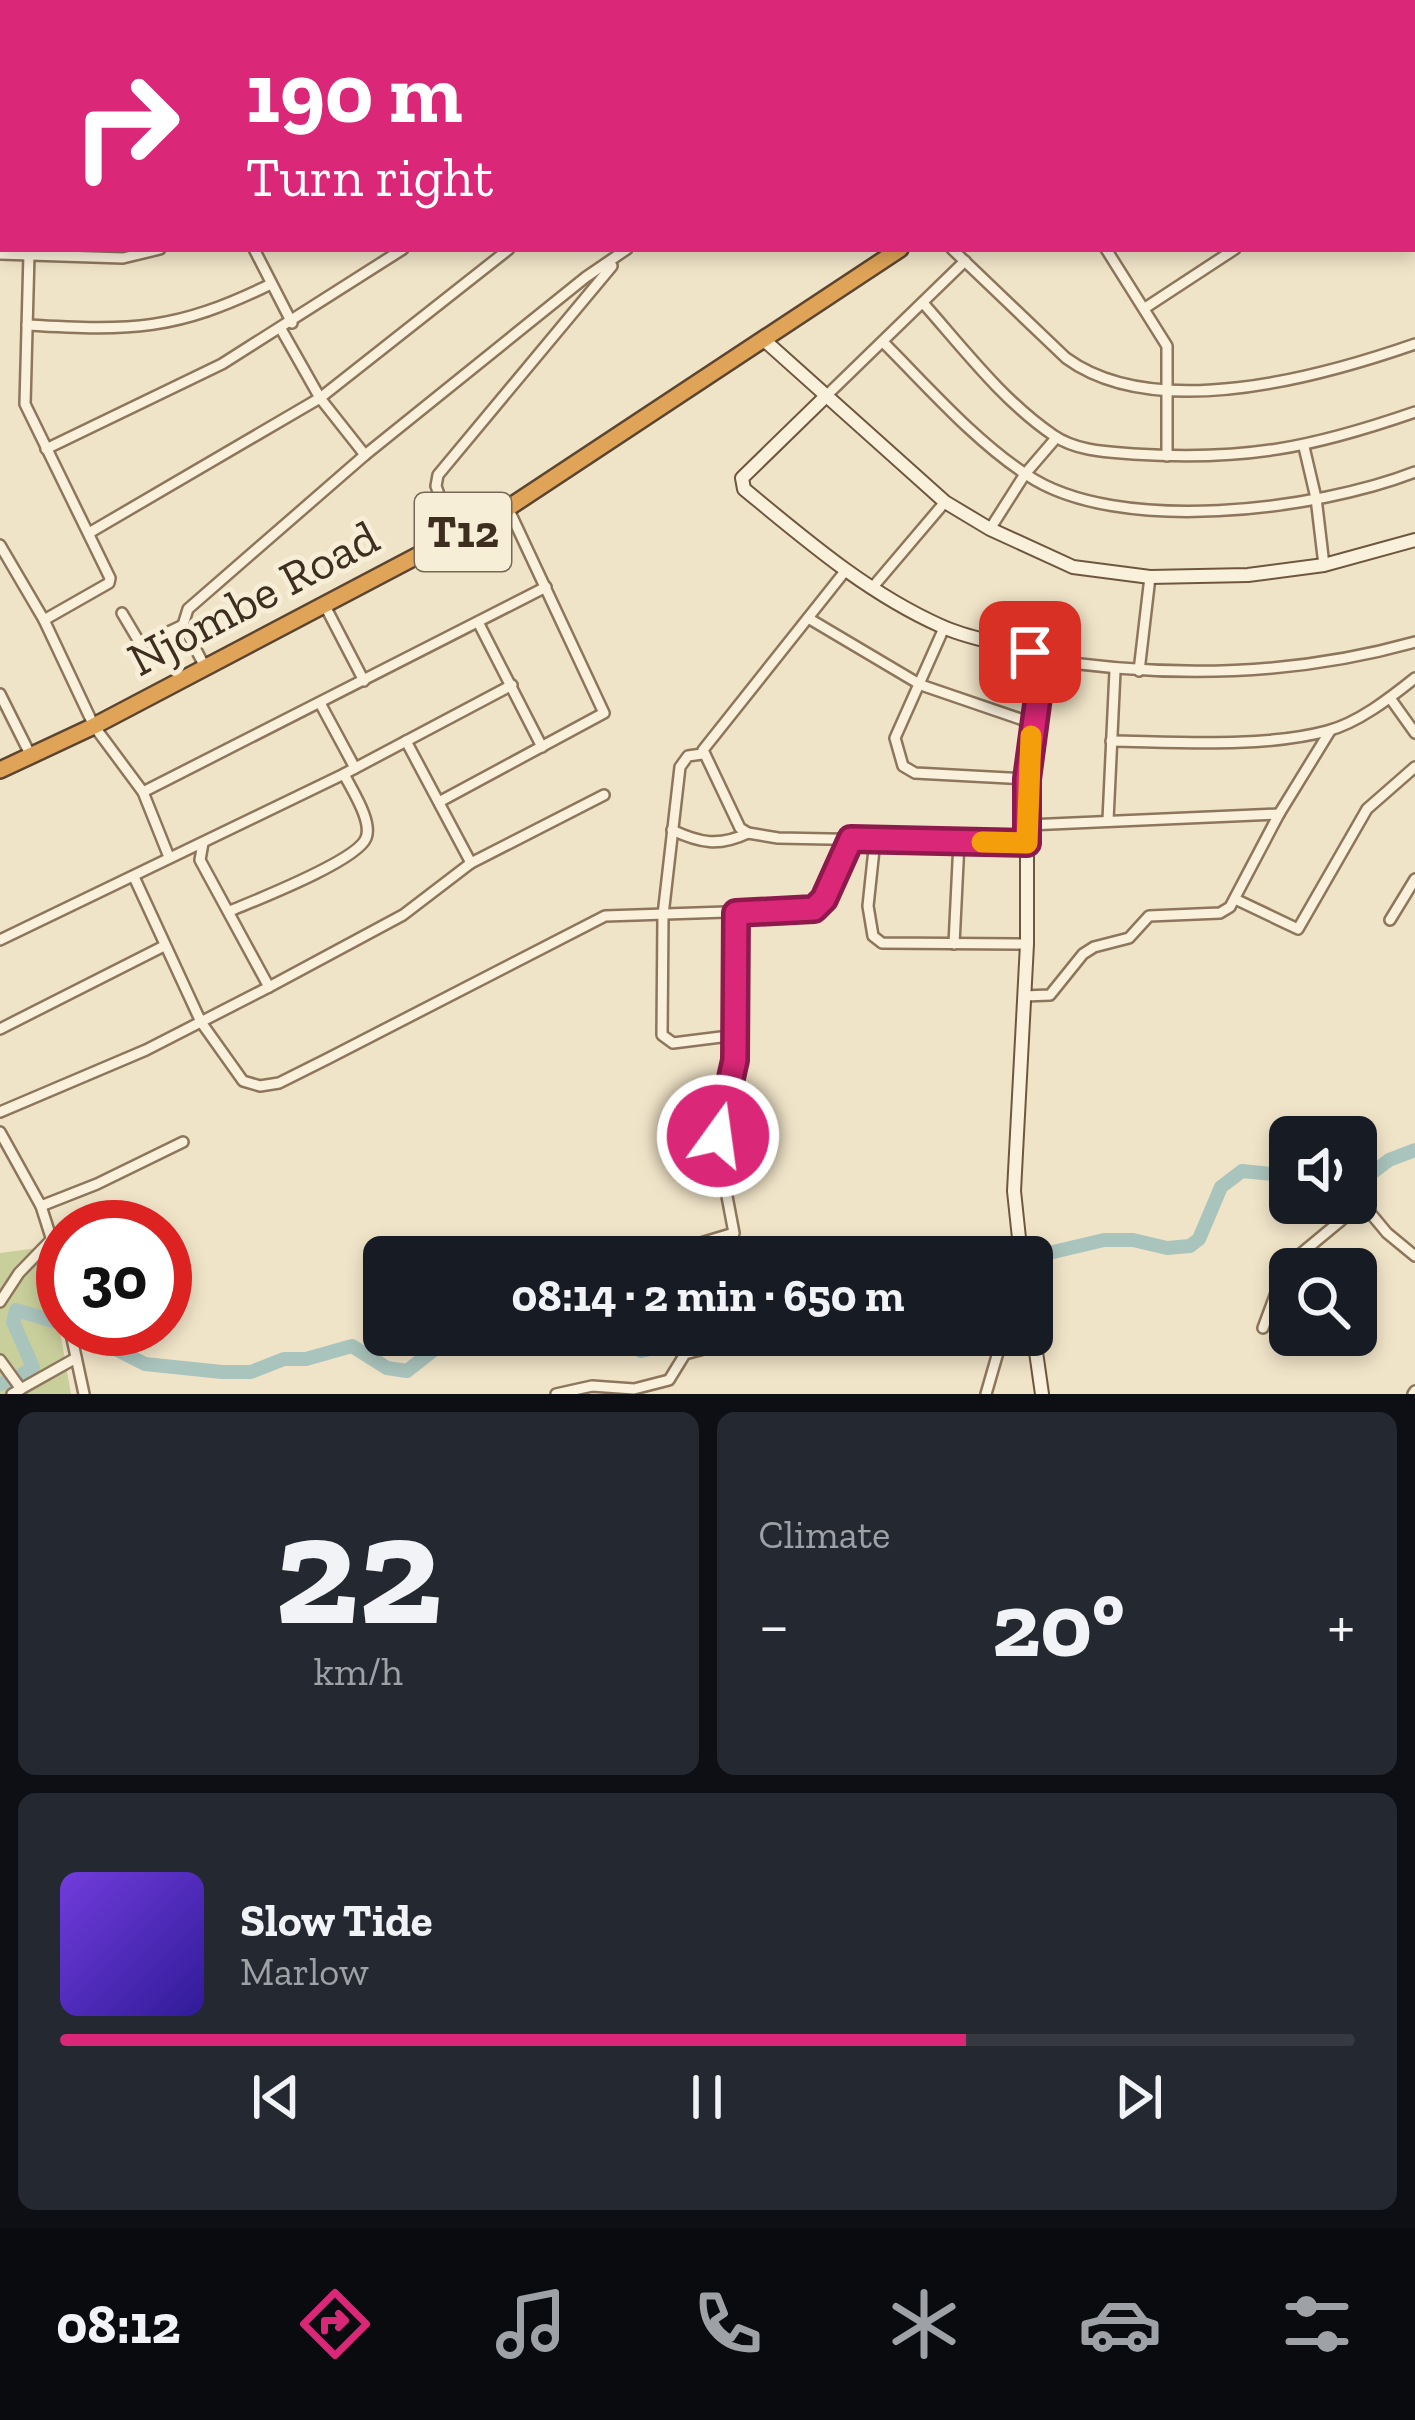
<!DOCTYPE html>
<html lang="en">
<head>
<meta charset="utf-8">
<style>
  body { margin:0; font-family:"Zilla Slab",serif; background:#242831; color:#f1f3f6; height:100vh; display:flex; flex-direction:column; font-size:45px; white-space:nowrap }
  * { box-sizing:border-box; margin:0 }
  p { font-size:39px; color:#9ea1a6 }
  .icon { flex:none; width:66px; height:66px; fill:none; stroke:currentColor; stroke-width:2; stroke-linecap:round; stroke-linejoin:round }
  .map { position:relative; height:1394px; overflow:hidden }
  .side { display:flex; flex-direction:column; gap:18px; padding:18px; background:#0d0f14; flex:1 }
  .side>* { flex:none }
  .guide { position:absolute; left:0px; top:0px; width:1416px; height:252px; box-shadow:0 6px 18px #0003; background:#db2777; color:#fff; overflow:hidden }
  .fabs { position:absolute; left:1269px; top:1116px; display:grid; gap:24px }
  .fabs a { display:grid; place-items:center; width:108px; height:108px; border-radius:18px; background:#171b24; box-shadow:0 6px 18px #0003; font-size:60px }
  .speed { position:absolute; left:36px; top:1200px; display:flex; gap:24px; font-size:60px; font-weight:700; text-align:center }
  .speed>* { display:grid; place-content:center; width:156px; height:156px; border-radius:50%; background:#171b24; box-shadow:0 6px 18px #0003; line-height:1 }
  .speed .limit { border:18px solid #d22; background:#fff; color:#111 }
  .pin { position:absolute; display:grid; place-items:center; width:102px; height:102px; color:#fff; margin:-51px; border-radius:24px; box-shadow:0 6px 18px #0006 }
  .me { position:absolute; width:132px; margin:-66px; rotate:14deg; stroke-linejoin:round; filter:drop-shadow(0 0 9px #0008) }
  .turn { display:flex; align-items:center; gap:42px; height:252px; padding:0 48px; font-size:54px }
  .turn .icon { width:156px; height:156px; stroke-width:2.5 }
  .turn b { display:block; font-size:84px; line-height:102px }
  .big { font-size:90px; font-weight:700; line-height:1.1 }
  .side .tile { flex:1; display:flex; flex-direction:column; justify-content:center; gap:18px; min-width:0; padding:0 42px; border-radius:18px; background:#242831 }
  .side .dial { align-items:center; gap:0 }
  .dial b { font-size:156px; line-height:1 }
  .song { display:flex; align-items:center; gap:36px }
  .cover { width:144px; height:144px; border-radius:18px; background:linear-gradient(135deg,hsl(260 70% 55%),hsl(250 70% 35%)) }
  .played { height:12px; border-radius:6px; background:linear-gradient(90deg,#db2777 70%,#363941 70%) }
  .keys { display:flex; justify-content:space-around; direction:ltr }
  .heat { display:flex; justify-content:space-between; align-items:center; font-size:66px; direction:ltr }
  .side .tiles { flex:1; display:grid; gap:18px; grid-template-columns:1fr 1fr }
  .tile:last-child { grid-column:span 2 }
  .trip { position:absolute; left:363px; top:1236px; width:690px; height:120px; border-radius:18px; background:#171b24; box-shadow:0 6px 18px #0003; font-weight:700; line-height:120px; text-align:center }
  .tab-bar { display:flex; height:192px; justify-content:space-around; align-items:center; background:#090b0e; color:#9ea1a6 }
  .tab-bar .icon { width:84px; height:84px }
  .tab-bar .active { color:#db2777 }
  .tab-bar b { font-size:54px; color:#f1f3f6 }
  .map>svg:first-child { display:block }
  .green { fill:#c9cf9b }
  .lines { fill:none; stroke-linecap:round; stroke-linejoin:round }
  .river { stroke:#a9c4bc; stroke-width:14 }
  .street-casing { stroke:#8d765c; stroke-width:14 }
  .secondary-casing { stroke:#6f573f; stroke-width:16 }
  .highway-casing { stroke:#5b4430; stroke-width:20 }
  .street { stroke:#faf1dc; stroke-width:9 }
  .secondary { stroke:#faf1dc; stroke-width:12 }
  .highway { stroke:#e0a458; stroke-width:15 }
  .route-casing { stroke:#8e194d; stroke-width:30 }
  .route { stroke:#db2777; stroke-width:21 }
  .slow { stroke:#f59e0b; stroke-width:21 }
  .labels { text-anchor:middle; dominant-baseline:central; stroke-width:10; stroke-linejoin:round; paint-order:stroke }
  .shield { fill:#f7eed8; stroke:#756857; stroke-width:3 }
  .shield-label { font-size:45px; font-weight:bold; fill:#3d2e20 }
  .street-label { font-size:48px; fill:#3d2e20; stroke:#f7eed8 }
</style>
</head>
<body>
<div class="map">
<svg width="1415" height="1394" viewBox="0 0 1415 1394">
  <rect width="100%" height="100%" fill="#f0e4c8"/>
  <path class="green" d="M 45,1247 L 71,1394 L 0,1394 L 0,1253 Z"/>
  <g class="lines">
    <g class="river">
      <path d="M 1356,1185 L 1389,1160 L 1415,1150"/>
      <path d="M 497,1257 L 503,1248 L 526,1250 L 536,1257"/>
      <path d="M 1032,1257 L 1104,1240 L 1133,1240 L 1167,1248 L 1190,1246 L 1199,1239 L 1221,1187 L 1242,1171 L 1281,1175 L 1290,1180"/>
      <path d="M 76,1329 L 145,1364 L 222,1372 L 251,1372 L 284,1359 L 306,1359 L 352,1346 L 387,1368 L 407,1371 L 440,1345 L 442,1335"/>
      <path d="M 608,1335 L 641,1351 L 713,1335"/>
      <path d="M 0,1384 L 14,1380 L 33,1367 L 13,1322 L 16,1310 L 63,1324"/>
    </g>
    <g class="street-casing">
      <g id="street">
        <path d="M 251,0 L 252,3"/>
        <path d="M 546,0 L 547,3"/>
        <path d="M 729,0 L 731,3"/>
        <path d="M 949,0 L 951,3"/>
        <path d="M 1229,0 L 1231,3"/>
        <path d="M 1387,0 L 1389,3"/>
        <path d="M 410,2 L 418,0"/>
        <path d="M 27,3 L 27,0"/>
        <path d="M 165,3 L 173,0"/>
        <path d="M 322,3 L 331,0"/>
        <path d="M 925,3 L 931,0"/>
        <path d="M 1037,3 L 1041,0"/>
        <path d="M 1159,3 L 1164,0"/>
        <path d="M 0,25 L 3,26"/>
        <path d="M 1413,39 L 1415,43"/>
        <path d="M 1413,132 L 1415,131"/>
        <path d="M 0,182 L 3,182"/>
        <path d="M 254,249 L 292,323"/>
        <path d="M 952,249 L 1066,358 C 1155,423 1320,377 1415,344"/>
        <path d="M 1106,249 L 1167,346 L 1167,456"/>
        <path d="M 0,254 L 123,258 L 160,249"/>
        <path d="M 29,254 L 25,404 L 110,578 L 109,583 L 44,620"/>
        <path d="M 923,303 C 963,348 1003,401 1053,435 C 1076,451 1106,452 1133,454 C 1245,461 1311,448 1415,412"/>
        <path d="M 1145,308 L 1235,249"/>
        <path d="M 27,325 C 132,331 175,331 271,284"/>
        <path d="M 281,329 L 320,398 L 365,455"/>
        <path d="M 884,343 C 929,388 974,440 1027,475 C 1117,536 1318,510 1415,472"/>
        <path d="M 824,398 L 965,261"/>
        <path d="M 1304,447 L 1316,498 L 1324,565"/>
        <path d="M 46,449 L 222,364 L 403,249"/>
        <path d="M 990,529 L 1025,474 L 1056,438"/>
        <path d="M 89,533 L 320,398 L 509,249"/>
        <path d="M 454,537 L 436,486 L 438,475 L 612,266"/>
        <path d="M 0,545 L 44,620 L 94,726 L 143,792 L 169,857"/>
        <path d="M 846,570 L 703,750 L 740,828 L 748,833 L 778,838 L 1027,843"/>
        <path d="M 872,588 L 945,502"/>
        <path d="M 324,604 L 364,681"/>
        <path d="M 122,613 L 141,645 L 183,625"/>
        <path d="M 808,618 L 921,685 L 1032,723"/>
        <path d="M 478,622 L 542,747"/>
        <path d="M 944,628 L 895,738 L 903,766 L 915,773 L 1027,779"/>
        <path d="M 1038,658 C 1166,679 1290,677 1415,642"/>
        <path d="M 204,665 L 183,625 L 188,609 L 365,455 L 586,277 L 627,249"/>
        <path d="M 1139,671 L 1150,577"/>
        <path d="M 0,694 L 30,754"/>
        <path d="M 1390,698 L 1415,733"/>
        <path d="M 320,703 L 355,768"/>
        <path d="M 406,741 L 471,863"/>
        <path d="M 1111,741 C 1177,742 1263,748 1327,731 C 1358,723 1390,698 1415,678"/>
        <path d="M 702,754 L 688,756 L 680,767 L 663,915 L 662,1035 L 673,1043 L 737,1035"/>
        <path d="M 143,792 L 546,587"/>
        <path d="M 439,802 L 604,713 L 508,508"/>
        <path d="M 1108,820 L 1115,671"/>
        <path d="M 1028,825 L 1279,814"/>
        <path d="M 672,830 C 700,843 719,847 748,833"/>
        <path d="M 875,840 L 868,906 L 873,936 L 882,943 L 1027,944"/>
        <path d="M 203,843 L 200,860 L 269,987"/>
        <path d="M 134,877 L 201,1022 L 243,1081 L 260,1086 L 279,1083 L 327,1059 L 605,916 L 814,909 L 824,899 L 851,839"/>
        <path d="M 1235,899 L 1298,929 L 1367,809 L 1415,767"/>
        <path d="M 230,911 C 256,900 357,861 366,838 C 373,821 351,789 344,774"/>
        <path d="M 1390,920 L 1415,879"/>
        <path d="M 0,940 L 344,774 L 512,685"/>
        <path d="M 954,944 L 959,842"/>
        <path d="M 1024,996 L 1050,995 L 1083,954 L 1094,947 L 1129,938 L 1149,916 L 1220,913 L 1230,907 L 1279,814 L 1330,731"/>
        <path d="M 0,1029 L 164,946"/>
        <path d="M 0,1112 L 146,1050 L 269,987 L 403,915 L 471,863 L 604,795"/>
        <path d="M 0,1132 L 41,1206 L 63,1275"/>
        <path d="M 41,1206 L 97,1184 L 183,1142"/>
        <path d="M 654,1257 L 734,1233 L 717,1144 L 735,1059 L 736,913"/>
        <path d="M 0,1302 L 19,1273 L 51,1240"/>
        <path d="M 1263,1328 L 1286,1266 L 1356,1208 L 1367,1209 L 1387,1233 L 1415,1256"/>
        <path d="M 70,1329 L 84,1394"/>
        <path d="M 0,1360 L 21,1389"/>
        <path d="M 12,1394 L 76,1358"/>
        <path d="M 556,1394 L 592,1386 L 634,1389 L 669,1380 L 685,1354 L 757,1335"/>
        <path d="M 986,1394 L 1003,1335"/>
        <path d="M 1413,1394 L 1415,1391"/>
      </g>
    </g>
    <g class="secondary-casing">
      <g id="secondary">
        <path d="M 763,339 L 945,502 L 990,529 L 1073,567 L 1150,577 L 1248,575 L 1324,565 L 1415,540"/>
        <path d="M 824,398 L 742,478 L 744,489 C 806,540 867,593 941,626 C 968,639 1001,642 1029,653 L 1038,658 L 1042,667 L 1027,779 L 1027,944 L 1014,1191 L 1021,1257"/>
        <path d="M 1032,1324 L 1042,1394"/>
      </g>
    </g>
    <g class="highway-casing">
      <g id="highway">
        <path d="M 1286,3 L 1290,0"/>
        <path d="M 0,770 L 94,726 L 508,508 L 900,249"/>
      </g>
    </g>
    <use href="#street" class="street"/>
    <use href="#secondary" class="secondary"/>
    <use href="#highway" class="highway"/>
  </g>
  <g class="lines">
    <g class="route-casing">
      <path id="route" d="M 718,1136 L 735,1060 L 736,913 L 814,909 L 824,899 L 851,839 L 1027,843 L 1027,779 L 1042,667 L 1038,658 L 1030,652"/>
    </g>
    <use href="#route" class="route"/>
    <path class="slow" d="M 982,842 L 1027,843 L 1031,736"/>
  </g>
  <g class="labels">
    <rect class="shield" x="415" y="493" width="96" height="78" rx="9"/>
    <g class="shield-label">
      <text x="463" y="532">T12</text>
    </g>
    <g class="street-label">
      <text transform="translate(253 598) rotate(-28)">Njombe Road</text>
    </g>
  </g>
</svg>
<div class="fabs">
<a><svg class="icon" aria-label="sound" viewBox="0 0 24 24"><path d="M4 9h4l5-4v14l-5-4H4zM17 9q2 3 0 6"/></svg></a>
<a><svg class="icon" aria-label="search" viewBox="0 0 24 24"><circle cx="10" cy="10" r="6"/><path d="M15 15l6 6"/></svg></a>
</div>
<div class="speed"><div class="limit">30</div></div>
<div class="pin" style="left:1030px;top:652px;background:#d93025"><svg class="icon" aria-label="arrive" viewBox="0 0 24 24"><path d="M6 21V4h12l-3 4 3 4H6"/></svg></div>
<svg class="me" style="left:718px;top:1136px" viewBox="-20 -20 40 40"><circle r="17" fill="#db2777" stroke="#fff" stroke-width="3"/><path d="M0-11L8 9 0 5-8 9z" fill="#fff"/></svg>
<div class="trip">08:14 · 2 min · 650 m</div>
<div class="guide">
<div class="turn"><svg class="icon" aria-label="right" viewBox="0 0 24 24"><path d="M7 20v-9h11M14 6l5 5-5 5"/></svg><div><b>190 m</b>Turn right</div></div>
</div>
</div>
<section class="side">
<div class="tiles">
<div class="tile dial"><b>22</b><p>km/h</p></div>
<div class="tile"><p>Climate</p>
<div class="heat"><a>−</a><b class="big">20°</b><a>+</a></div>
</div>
<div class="tile">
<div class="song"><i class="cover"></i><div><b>Slow Tide</b><p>Marlow</p></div></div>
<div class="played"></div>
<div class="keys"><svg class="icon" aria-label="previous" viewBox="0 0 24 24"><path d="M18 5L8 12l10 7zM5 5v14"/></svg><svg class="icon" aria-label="pause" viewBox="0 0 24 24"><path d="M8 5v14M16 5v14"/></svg><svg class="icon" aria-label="next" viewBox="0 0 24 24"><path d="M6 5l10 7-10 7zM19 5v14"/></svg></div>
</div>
</div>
</section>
<nav class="tab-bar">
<b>08:12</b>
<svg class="icon active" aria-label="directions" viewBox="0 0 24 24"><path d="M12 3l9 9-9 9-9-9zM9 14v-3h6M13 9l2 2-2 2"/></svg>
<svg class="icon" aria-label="music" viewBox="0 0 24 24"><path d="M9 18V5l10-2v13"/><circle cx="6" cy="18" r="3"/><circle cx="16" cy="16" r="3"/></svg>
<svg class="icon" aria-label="phone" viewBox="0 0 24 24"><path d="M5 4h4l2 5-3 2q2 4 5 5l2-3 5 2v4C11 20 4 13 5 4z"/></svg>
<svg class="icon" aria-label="climate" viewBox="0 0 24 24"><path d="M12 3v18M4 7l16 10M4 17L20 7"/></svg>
<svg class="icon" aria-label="car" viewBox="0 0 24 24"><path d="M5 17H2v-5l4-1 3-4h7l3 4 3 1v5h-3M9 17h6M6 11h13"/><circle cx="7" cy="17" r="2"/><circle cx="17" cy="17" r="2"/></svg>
<svg class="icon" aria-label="filters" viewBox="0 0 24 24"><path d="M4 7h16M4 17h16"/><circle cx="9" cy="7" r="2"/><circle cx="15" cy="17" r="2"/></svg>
</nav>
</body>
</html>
